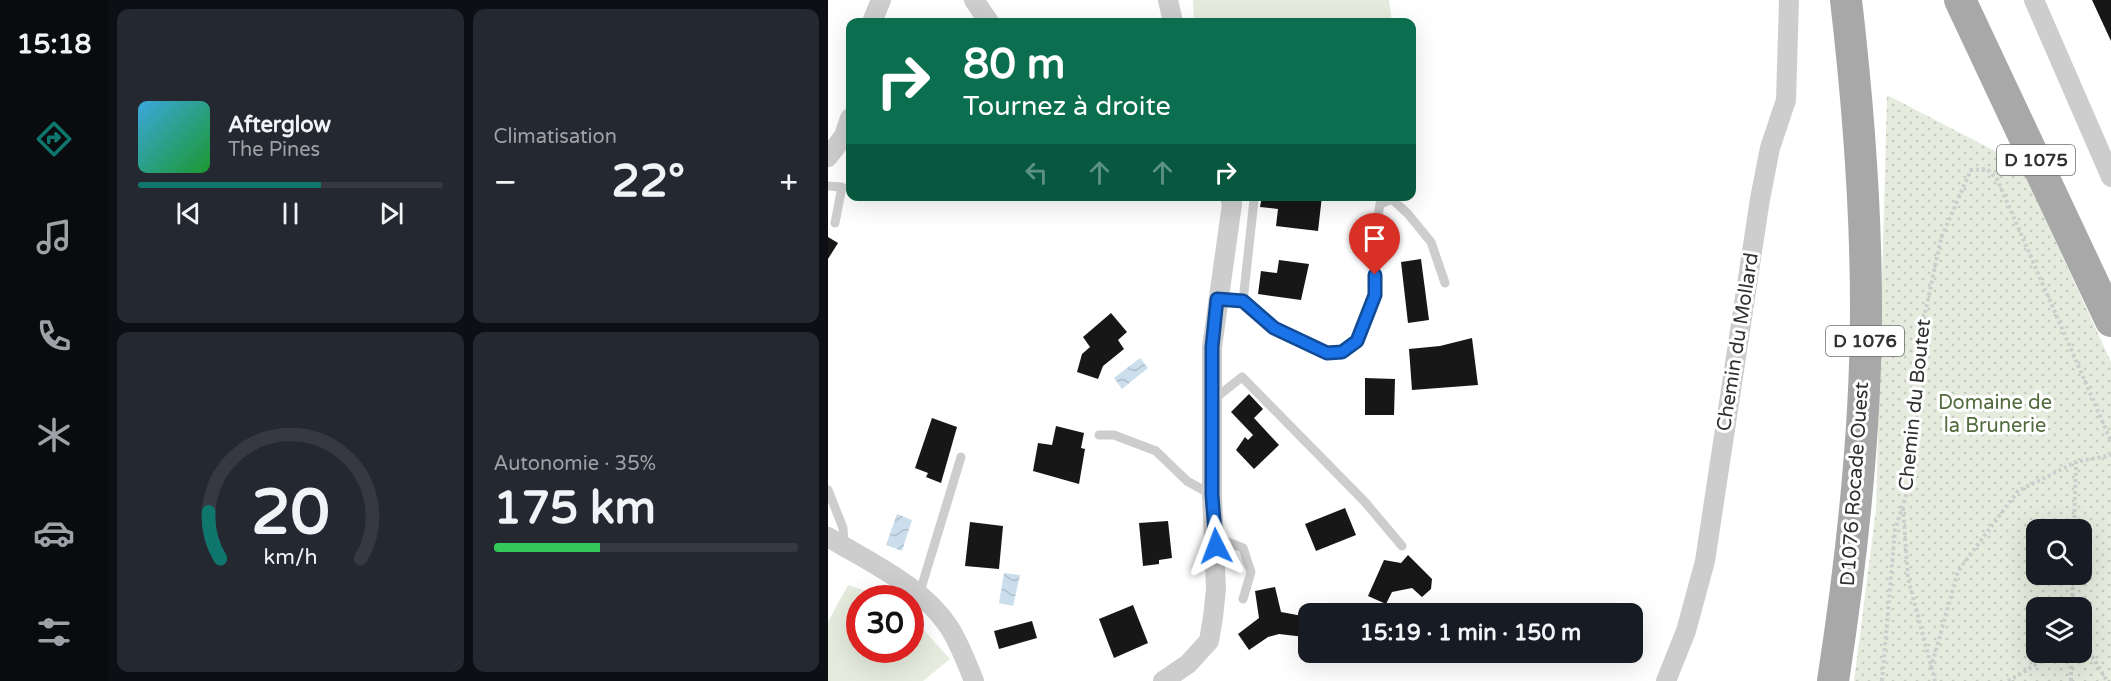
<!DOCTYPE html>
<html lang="fr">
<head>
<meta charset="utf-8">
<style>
  body { margin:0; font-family:"Varela Round",sans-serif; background:#242831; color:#f1f3f6; height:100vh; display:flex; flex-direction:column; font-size:22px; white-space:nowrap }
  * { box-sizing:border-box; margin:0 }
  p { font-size:20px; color:#9ea1a6 }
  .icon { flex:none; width:33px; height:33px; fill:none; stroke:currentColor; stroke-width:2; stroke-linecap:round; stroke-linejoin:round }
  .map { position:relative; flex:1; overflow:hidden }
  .side { display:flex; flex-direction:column; gap:9px; padding:9px; background:#0d0f14; width:720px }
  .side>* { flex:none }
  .banner { position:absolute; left:18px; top:18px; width:570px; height:183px; border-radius:12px; box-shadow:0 6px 24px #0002; background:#0b6e4f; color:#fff; overflow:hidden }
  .controls { position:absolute; left:1198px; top:519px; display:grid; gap:12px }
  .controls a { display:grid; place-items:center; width:66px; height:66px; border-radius:12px; background:#171b24; box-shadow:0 6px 24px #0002; font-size:30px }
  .speed { position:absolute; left:18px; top:585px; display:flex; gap:12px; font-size:30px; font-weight:700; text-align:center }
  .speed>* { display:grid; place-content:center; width:78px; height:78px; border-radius:50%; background:#171b24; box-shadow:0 6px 24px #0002; line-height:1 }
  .speed .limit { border:9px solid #d22; background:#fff; color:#111 }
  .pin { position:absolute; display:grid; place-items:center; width:51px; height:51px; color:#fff; margin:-62px -26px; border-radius:50% 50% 50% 0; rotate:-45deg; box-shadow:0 0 6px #0007 }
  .pin .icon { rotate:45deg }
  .me { position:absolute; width:66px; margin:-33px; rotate:357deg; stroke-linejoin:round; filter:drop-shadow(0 0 4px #0008) }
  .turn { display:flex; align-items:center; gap:21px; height:126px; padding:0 18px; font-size:27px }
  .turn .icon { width:78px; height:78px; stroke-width:2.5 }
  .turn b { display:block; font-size:42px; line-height:51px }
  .lanes { display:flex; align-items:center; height:57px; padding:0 18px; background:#0003; justify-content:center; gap:30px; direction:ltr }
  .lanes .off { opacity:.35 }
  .big { font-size:45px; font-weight:700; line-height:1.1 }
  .side .card { flex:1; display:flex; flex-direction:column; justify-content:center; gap:9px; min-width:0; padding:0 21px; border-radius:12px; background:#242831 }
  .side .dial { align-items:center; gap:0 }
  .dial svg { height:156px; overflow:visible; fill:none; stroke:#363941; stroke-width:7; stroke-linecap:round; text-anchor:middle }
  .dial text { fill:#f1f3f6; stroke:none }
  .song { display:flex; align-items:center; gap:18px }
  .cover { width:72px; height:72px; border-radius:9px; background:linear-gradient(135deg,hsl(200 70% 55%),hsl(130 70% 35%)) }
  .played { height:6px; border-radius:3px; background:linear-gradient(90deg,#0f766e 60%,#363941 60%) }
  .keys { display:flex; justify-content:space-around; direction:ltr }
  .heat { display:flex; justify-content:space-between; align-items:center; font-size:33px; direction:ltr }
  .charge { height:9px; border-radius:4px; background:linear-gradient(90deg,#34c759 35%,#363941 0) }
  .side .tiles { flex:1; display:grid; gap:9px; grid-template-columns:repeat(2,1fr) }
  .trip { position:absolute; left:470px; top:603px; width:345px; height:60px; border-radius:12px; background:#171b24; box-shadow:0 6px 24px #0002; font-weight:700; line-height:60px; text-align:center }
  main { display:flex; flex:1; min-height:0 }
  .tabs { display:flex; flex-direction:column; width:108px; justify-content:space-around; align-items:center; background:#090b0e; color:#9ea1a6 }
  .tabs .icon { width:42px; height:42px }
  .tabs .selected { color:#0f766e }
  .tabs b { font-size:27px; color:#f1f3f6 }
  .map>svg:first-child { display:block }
  .grass { fill:#e5ecde }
  .park { fill:url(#park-dots); fill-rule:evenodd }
  .water { fill:url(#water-waves) }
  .building { fill:#171717 }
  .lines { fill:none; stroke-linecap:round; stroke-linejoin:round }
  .path { stroke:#cdcdcd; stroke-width:4; stroke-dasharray:3 3; stroke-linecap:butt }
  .lane { stroke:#cdcdcd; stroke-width:9 }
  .street { stroke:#cdcdcd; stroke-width:20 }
  .primary { stroke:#a8a8a8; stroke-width:32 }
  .route-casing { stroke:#114b97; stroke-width:15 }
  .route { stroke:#1a73e8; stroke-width:10 }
  .labels { text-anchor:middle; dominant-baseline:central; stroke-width:6; stroke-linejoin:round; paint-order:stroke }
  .shield { fill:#fff; stroke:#6e6e6e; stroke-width:1.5 }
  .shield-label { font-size:18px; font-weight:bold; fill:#303030 }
  .street-label { font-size:20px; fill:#303030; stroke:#fff }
  .park-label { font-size:20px; fill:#516b3d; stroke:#fff }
</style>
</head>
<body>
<main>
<nav class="tabs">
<b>15:18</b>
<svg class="icon selected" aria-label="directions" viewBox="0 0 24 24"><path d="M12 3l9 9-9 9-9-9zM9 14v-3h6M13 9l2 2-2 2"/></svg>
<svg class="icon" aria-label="music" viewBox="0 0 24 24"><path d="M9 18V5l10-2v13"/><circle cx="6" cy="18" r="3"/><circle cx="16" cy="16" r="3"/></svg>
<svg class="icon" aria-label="phone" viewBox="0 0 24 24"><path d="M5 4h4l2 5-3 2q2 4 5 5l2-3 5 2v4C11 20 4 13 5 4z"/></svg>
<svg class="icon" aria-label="climate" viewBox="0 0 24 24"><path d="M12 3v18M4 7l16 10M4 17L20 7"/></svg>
<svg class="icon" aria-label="car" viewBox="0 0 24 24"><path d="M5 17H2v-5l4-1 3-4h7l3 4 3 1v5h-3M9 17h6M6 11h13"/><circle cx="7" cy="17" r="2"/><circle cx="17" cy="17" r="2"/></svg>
<svg class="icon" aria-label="filters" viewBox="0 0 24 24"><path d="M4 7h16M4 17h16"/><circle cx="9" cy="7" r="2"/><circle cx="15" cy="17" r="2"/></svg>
</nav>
<section class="side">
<div class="tiles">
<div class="card">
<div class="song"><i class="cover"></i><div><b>Afterglow</b><p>The Pines</p></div></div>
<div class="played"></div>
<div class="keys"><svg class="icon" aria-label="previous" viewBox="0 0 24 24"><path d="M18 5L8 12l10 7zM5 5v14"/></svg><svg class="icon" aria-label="pause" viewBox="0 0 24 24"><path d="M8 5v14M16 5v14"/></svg><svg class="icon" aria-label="next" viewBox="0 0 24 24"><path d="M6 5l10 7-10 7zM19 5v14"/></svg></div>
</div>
<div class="card"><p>Climatisation</p>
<div class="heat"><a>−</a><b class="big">22°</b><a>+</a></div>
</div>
<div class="card dial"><svg viewBox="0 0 100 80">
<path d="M14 69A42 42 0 1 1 86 69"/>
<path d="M14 69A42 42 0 0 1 8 45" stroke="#0f766e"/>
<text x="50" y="56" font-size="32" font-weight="700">20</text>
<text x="50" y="72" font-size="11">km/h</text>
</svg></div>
<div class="card"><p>Autonomie · 35%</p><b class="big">175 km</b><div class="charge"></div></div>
</div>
</section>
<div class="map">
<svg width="1283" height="681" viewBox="0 0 1283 681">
  <defs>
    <pattern id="park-dots" width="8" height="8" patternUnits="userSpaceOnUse" patternTransform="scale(1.5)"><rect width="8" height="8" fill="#e5ecde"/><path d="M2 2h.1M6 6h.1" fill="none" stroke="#c5cbbf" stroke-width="1.8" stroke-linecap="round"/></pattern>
    <pattern id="water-waves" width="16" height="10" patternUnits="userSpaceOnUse" patternTransform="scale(1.5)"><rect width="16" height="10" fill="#cadeec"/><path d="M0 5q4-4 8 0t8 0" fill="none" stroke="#aebfcb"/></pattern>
  </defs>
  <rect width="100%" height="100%" fill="#fff"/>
  <g class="grass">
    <path d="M 365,0 L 561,0 L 564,22 L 366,22 Z"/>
    <path d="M 20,585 L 59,598 L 32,598 L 32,650 L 82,650 L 83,616 L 122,659 L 95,681 L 0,681 L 0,622 Z"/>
  </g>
  <path class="park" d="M 1059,95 L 1192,164 L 1283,362 L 1283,681 L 1026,681 L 1048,509 ZM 1209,530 L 1254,530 L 1254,574 L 1209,574 ZM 1209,608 L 1254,608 L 1254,652 L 1209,652 Z"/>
  <g class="water">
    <path d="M 312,358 L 320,368 L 294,389 L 286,378 Z"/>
    <path d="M 69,514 L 84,520 L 74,551 L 58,545 Z"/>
    <path d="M 176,573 L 192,575 L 185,606 L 171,603 Z"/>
  </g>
  <g class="building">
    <path d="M 1264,0 L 1283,0 L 1283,41 Z"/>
    <path d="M 434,196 L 494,196 L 490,231 L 448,226 L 450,209 L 432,207 Z"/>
    <path d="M 0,237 L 10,243 L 0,259 Z"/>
    <path d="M 593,259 L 601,320 L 580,323 L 573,262 Z"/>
    <path d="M 451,260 L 481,264 L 473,300 L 430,294 L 433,271 L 449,273 Z"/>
    <path d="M 283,313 L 299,332 L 290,340 L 296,349 L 275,366 L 270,379 L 249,372 L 254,354 L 262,347 L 255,337 Z"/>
    <path d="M 644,338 L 650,385 L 584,390 L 581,349 L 612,346 Z"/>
    <path d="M 537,378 L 567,379 L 566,415 L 537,415 Z"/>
    <path d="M 421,394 L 435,409 L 426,418 L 451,445 L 426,469 L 408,450 L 417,437 L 420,440 L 425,435 L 403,412 Z"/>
    <path d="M 104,418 L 129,427 L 113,483 L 98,477 L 100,473 L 87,468 Z"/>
    <path d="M 228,426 L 256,433 L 253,448 L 257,449 L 251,484 L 205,471 L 210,443 L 224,445 Z"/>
    <path d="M 517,508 L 528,535 L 488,551 L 477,524 Z"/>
    <path d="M 340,521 L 344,558 L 331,560 L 331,564 L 315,566 L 311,523 Z"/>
    <path d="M 142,522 L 175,526 L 171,569 L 137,566 Z"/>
    <path d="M 580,555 L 604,579 L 603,589 L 594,597 L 584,588 L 564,592 L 558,604 L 540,596 L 556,560 L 573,563 Z"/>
    <path d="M 447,587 L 453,612 L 480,617 L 477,637 L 451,634 L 440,637 L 421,650 L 410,634 L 431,618 L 427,591 Z"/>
    <path d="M 305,605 L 320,643 L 286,658 L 271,619 Z"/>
    <path d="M 204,621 L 209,638 L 171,649 L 166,631 Z"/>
  </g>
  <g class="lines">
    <g class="path">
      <path d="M 1075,508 L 1080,578 L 1107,681"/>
      <path d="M 1246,530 L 1248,462 L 1283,455"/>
      <path d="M 1244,608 L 1245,574"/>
      <path d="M 1254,650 L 1264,656 L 1279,681"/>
      <path d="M 1103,668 L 1130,571 L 1190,491 L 1248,462"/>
      <path d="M 1054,681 L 1067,530 L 1083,480 L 1091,342 L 1113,238 L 1143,170 L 1159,169 L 1169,179 L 1283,441"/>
      <path d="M 1180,681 L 1229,652"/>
      <path d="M 1243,681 L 1243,652"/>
    </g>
    <g class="lane">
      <path d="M 0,186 L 14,187 L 7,223"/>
      <path d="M 389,299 L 415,301 L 446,328 L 499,353 L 514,352 L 529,341 L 547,295 L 547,237 L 552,204 L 564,199 L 580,214 L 603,242 L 617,283"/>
      <path d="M 415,301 L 426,200"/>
      <path d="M 385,400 L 414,377 L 537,502 L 574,546"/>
      <path d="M 271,435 L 286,435 L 328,451 L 359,481 L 384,495"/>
      <path d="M 0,490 L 15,528 L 16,545"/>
      <path d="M 387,537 L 415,548 L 423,572 L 415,599"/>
      <path d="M 91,595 L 133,457"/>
    </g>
    <g class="street">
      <path d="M 146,0 L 161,22"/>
      <path d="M 340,0 L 345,22"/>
      <path d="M 1206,0 L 1283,177"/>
      <path d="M 44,22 L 53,0"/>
      <path d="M 0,157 L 16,136 L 22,118"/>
      <path d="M 0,537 C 41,562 93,585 121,627 C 131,643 139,663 146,681"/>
      <path d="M 335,681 L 360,664 L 381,641 L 385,617 L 388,589 L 384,495 L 384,347 L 404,204 L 402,196"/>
      <path d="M 838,681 L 858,631 L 877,561 L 932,199 L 942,148 L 958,100 L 961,0"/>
    </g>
    <g class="primary">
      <path d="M 1132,0 L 1283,321"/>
      <path d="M 1005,681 C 1024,558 1038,434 1038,309 C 1038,205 1030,103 1018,0"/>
    </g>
  </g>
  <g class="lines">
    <g class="route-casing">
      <path id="route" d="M 388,546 L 384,495 L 384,347 L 389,299 L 415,301 L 446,328 L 499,353 L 514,352 L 529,341 L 547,295 L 547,275"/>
    </g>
    <use href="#route" class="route"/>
  </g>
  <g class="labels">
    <g class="shield">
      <rect x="1169" y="145" width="78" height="30" rx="4.5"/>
      <rect x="998" y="326" width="78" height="30" rx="4.5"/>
    </g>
    <g class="shield-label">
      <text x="1208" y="160">D 1075</text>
      <text x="1037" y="341">D 1076</text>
    </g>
    <g class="street-label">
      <text transform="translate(910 342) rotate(-81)">Chemin du Mollard</text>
      <text transform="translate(1087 405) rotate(-84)">Chemin du Boutet</text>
      <text transform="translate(1027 484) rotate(-86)">D1076 Rocade Ouest</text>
    </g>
    <g class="park-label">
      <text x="1167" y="403">Domaine de<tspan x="1167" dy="23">la Brunerie</tspan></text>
    </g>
  </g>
</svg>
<div class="controls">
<a><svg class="icon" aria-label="search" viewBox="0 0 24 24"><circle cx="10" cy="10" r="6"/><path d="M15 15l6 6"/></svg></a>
<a><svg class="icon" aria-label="layers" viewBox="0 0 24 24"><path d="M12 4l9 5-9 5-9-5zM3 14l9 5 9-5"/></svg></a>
</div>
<div class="speed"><div class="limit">30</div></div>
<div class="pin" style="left:547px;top:275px;background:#d93025"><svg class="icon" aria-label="arrive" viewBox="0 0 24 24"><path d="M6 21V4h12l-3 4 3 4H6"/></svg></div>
<svg class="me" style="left:388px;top:546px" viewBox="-20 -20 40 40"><path d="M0-17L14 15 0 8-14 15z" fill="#1a73e8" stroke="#fff" stroke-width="4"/></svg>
<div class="trip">15:19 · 1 min · 150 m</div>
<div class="banner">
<div class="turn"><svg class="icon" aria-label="right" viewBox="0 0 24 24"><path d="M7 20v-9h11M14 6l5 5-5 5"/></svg><div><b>80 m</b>Tournez à droite</div></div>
<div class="lanes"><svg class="icon off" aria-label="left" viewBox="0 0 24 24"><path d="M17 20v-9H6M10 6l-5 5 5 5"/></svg><svg class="icon off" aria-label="ahead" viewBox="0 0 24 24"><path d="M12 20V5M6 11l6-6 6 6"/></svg><svg class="icon off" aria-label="ahead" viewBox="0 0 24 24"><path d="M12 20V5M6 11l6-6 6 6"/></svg><svg class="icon" aria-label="right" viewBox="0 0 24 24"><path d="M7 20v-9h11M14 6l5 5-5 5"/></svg></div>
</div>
</div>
</main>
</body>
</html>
